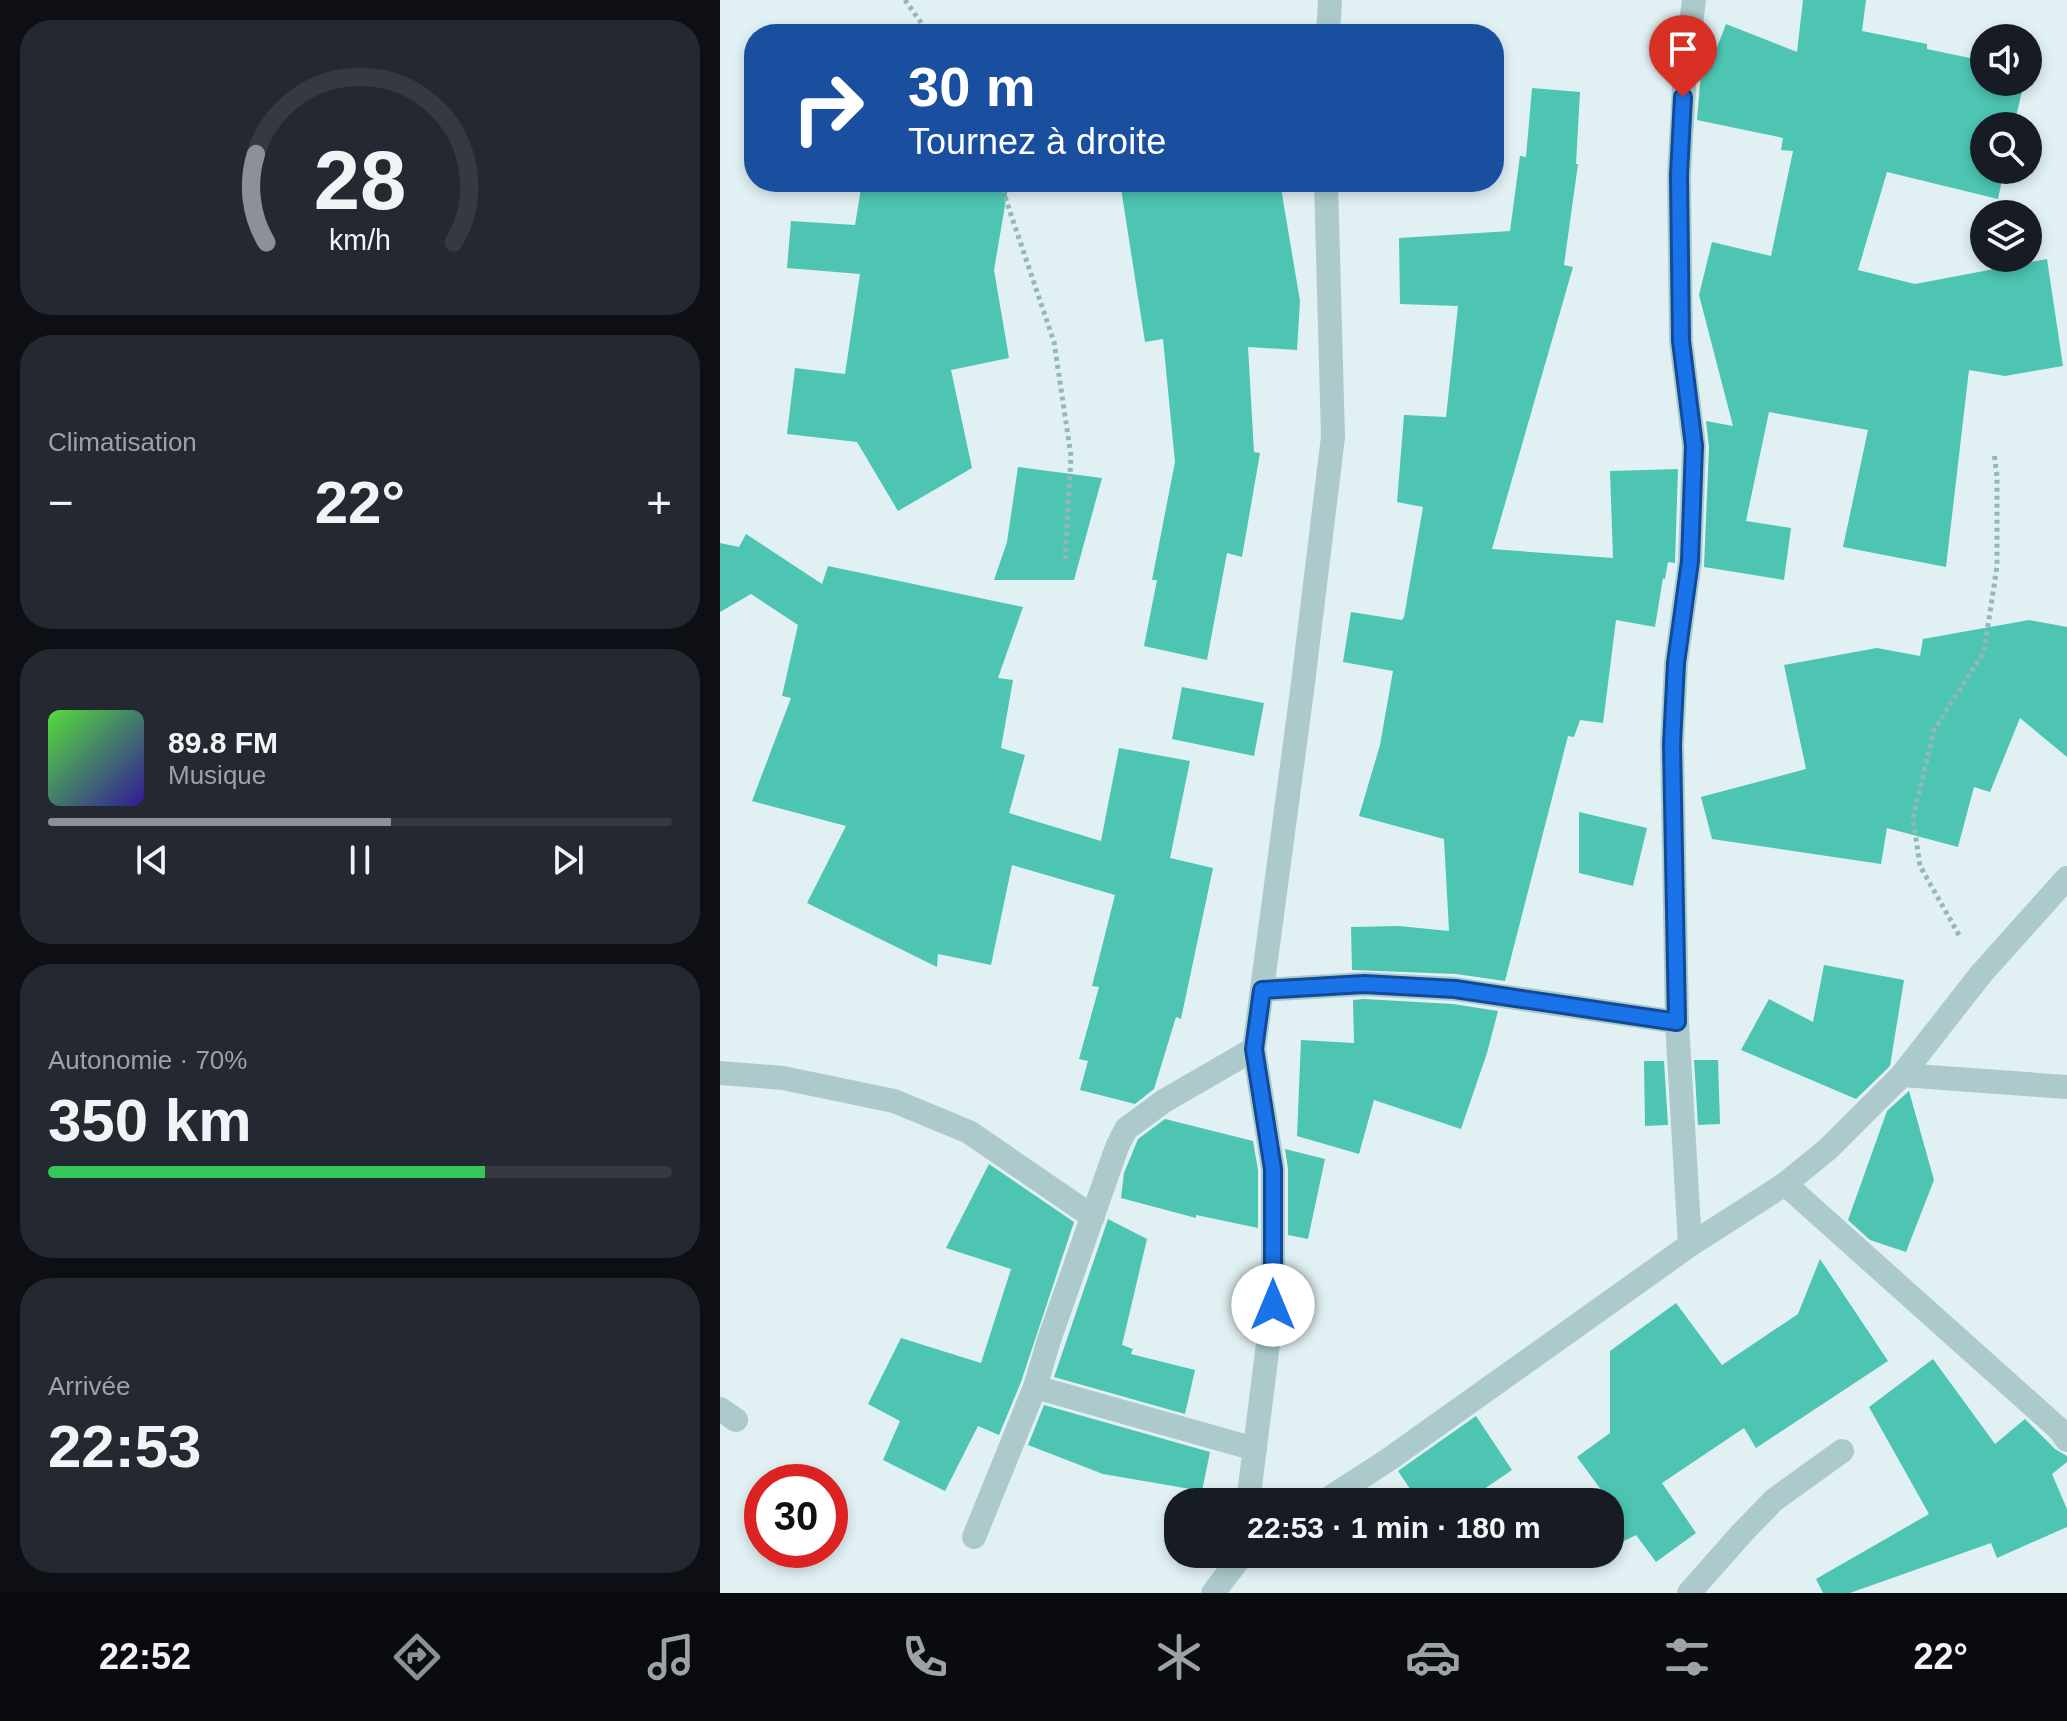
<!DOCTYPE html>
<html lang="fr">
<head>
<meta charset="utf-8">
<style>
  body { margin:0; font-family:Arial,sans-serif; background:#242831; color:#f1f3f6; height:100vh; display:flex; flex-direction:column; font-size:30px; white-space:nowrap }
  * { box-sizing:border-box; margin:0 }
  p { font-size:26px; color:#9ea1a6 }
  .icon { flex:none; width:44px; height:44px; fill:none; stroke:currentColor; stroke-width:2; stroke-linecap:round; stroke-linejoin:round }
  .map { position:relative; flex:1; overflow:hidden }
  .side { display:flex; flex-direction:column; gap:20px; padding:20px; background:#0d0f14; width:720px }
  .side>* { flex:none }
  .banner { position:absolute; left:24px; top:24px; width:760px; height:168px; border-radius:32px; box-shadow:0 4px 12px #0003; background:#1a4fa0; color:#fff; overflow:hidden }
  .tools { position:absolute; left:1250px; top:24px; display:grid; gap:16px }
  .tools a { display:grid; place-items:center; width:72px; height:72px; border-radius:50%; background:#171b24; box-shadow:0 4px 12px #0003; font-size:40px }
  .speed { position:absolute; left:24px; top:1464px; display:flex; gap:16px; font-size:40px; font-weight:700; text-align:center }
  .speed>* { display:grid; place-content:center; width:104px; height:104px; border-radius:50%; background:#171b24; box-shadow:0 4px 12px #0003; line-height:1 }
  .speed .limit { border:12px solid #d22; background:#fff; color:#111 }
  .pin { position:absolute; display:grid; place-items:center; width:68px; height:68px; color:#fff; margin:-82px -34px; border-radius:50% 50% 50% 0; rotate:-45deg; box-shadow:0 0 8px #0007 }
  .pin .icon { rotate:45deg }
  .me { position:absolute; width:88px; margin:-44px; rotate:0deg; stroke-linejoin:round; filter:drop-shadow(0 0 6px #0008) }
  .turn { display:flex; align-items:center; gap:28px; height:168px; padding:0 32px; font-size:36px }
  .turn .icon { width:104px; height:104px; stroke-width:2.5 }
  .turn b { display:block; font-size:56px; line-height:68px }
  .big { font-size:60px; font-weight:700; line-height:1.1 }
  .side .widget { flex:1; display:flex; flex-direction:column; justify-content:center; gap:12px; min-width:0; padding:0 28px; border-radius:32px; background:#242831 }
  .side .dial { align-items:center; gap:0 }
  .dial svg { height:208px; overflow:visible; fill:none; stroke:#363941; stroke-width:7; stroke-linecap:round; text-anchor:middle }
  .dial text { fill:#f1f3f6; stroke:none }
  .song { display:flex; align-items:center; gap:24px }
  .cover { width:96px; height:96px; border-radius:12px; background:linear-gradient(135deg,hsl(110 70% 55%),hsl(250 70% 35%)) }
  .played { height:8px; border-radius:4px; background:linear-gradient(90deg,#8c9099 55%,#363941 55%) }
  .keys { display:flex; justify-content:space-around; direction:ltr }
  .heat { display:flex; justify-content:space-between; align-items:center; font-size:44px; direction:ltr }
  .charge { height:12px; border-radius:6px; background:linear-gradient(90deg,#34c759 70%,#363941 0) }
  .trip { position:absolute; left:444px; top:1488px; width:460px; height:80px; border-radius:32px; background:#171b24; box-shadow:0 4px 12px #0003; font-weight:700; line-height:80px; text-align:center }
  .tabs { display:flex; height:128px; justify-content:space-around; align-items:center; background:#090b0e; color:#9ea1a6 }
  .tabs .icon { width:56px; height:56px }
  .tabs .active { color:#8c9099 }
  .tabs b { font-size:36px; color:#f1f3f6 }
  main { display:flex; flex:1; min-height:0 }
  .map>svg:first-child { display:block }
  .building { fill:#4dc5b2 }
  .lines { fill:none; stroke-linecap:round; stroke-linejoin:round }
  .path { stroke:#96b7b8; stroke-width:5; stroke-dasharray:4 4; stroke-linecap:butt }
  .minor { stroke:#accacc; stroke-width:24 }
  .route-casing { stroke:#114b97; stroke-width:20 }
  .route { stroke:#1a73e8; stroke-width:14 }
</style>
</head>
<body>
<main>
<section class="side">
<div class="widget dial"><svg viewBox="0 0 100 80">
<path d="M14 69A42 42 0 1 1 86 69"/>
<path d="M14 69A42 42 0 0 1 10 35" stroke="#8c9099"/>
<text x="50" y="56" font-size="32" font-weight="700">28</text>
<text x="50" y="72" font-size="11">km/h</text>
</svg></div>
<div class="widget"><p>Climatisation</p>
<div class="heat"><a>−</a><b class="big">22°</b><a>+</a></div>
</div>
<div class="widget">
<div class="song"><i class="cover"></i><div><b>89.8 FM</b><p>Musique</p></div></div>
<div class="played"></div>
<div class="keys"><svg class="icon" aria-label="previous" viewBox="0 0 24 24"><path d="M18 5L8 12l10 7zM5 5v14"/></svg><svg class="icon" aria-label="pause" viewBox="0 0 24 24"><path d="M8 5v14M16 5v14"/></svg><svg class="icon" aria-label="next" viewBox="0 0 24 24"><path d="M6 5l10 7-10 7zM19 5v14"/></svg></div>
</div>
<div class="widget"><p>Autonomie · 70%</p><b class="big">350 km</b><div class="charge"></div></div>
<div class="widget"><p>Arrivée</p><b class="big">22:53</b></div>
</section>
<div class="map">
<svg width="1347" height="1593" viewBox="0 0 1347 1593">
  <rect width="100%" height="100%" fill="#e1f1f3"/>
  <g class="building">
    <path d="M 1083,0 L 1146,0 L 1142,31 L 1207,44 L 1207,49 L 1264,61 L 1264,82 L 1304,82 L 1294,126 L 1264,126 L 1264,170 L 1284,170 L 1278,199 L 1167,172 L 1138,270 L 1195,284 L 1327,259 L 1343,366 L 1285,376 L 1249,370 L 1226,567 L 1123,547 L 1148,430 L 1049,412 L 1026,521 L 1071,528 L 1064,580 L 984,567 L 989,447 L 986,421 L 1013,426 L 979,295 L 992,242 L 1051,256 L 1073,151 L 1061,150 L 1063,138 L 977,120 L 983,48 L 996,50 L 1006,24 L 1077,52 Z"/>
    <path d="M 812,88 L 860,92 L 856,164 L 858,164 L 844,265 L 853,267 L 772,549 L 893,558 L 890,471 L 958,469 L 955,563 L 948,562 L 945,579 L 943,578 L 935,627 L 896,620 L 883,723 L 860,720 L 854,737 L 848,736 L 785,981 L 736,974 L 632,970 L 631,927 L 679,926 L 729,931 L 724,839 L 639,816 L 660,745 L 673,671 L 623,662 L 631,612 L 682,620 L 684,617 L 703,507 L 677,502 L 684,415 L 726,417 L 738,306 L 680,304 L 679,238 L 790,231 L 800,156 L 806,157 Z"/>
    <path d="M 142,182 L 289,182 L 274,270 L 289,358 L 231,370 L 252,468 L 178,511 L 137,442 L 67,434 L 75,368 L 125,374 L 140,274 L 67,268 L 71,221 L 135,225 Z"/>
    <path d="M 400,182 L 560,182 L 580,301 L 577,350 L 528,347 L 534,452 L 540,453 L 522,557 L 507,553 L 487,660 L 424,646 L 437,580 L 432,580 L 455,462 L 443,339 L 425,342 Z"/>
    <path d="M 298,467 L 382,478 L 354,580 L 274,580 L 287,542 Z"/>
    <path d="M 26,534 L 102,584 L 108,566 L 303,607 L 278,678 L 293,680 L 281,748 L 305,755 L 289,813 L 381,841 L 399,748 L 470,761 L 450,858 L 493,868 L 461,1019 L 456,1017 L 434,1089 L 415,1104 L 360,1090 L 368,1061 L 359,1059 L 379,987 L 372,986 L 395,895 L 292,865 L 271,965 L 218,954 L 217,967 L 87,903 L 126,826 L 32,801 L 71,698 L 62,696 L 78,625 L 31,594 L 0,612 L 0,543 L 19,547 Z"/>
    <path d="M 1309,620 L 1347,627 L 1347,757 L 1300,718 L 1270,792 L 1254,787 L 1238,847 L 1167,828 L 1161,864 L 992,839 L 981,797 L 1086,769 L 1064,665 L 1157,648 L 1200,656 L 1203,639 Z"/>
    <path d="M 462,687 L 544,703 L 534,756 L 452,739 Z"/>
    <path d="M 859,812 L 927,828 L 913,886 L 859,873 Z"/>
    <path d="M 1104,965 L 1184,980 L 1170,1066 L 1136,1099 L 1021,1050 L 1049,999 L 1093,1022 Z"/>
    <path d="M 644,999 L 733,1004 L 778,1011 L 767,1053 L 741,1129 L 654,1100 L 639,1154 L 577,1136 L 581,1040 L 634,1043 L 633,1000 Z"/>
    <path d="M 974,1060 L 998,1060 L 1000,1124 L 978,1125 Z"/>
    <path d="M 924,1061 L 944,1061 L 948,1125 L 925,1126 Z"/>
    <path d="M 1189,1091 L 1214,1180 L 1186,1252 L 1150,1240 L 1128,1220 L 1167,1111 Z"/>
    <path d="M 445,1119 L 533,1141 L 538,1170 L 538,1228 L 476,1215 L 476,1218 L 401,1198 L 404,1173 L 418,1139 Z"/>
    <path d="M 565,1149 L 605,1159 L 588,1239 L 568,1235 L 568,1169 Z"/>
    <path d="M 269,1164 L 354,1222 L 301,1382 L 279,1435 L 258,1426 L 225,1491 L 163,1460 L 180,1421 L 148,1404 L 181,1338 L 261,1363 L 291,1269 L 226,1248 Z"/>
    <path d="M 388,1219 L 427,1239 L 402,1345 L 413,1349 L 411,1354 L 475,1370 L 465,1414 L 334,1377 Z"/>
    <path d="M 1100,1259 L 1168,1361 L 1036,1448 L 1024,1428 L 942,1483 L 976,1533 L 936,1562 L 916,1535 L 890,1548 L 890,1502 L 857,1457 L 890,1433 L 890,1351 L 956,1303 L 1002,1365 L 1078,1314 Z"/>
    <path d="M 1213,1359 L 1275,1444 L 1305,1419 L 1335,1449 L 1347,1456 L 1347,1462 L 1332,1474 L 1347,1509 L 1347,1527 L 1277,1558 L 1271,1543 L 1130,1593 L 1103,1593 L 1096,1579 L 1209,1514 L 1149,1407 Z"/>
    <path d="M 324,1405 L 490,1452 L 482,1491 L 383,1474 L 308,1445 Z"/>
    <path d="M 756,1416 L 792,1470 L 745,1502 L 699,1502 L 678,1471 Z"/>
  </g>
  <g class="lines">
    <g class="path">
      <path d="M 185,0 L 209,34"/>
      <path d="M 280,182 L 334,342 L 351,456 L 345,559"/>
      <path d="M 1239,935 L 1200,866 L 1193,818 L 1214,730 L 1264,652 L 1277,566 L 1277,476 L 1274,453"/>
    </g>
    <g class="minor">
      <path d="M 608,34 L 610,0"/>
      <path d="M 542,990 L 644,984 L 735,989 L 957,1022"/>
      <path d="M 0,1073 L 63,1078 L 174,1101 L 249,1132 L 373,1217"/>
      <path d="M 1182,1075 L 1347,1087"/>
      <path d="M 1065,1184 L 1340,1430 L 1347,1440"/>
      <path d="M 970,1245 L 957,1022 L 952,744 L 956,663 L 970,561 L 972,504 L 974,446 L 961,341 L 959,175 L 965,70 L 974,0"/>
      <path d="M 315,1387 L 535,1449"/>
      <path d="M 0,1409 L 16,1420"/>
      <path d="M 528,1502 L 553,1305 L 553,1169 L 534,1049 L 582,691 L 613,437 L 606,182"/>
      <path d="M 603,1502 L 668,1460 L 970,1245 L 1065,1184 L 1108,1149 L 1182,1075 L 1261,974 L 1347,878"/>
      <path d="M 254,1537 L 315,1387 L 330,1337 L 397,1147 L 406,1129 L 444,1101 L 534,1049"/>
      <path d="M 493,1593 L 523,1554"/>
      <path d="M 969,1593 L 1022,1533 L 1054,1500 L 1122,1451"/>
    </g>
  </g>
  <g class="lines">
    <g class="route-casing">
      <path id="route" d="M 553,1305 L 553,1169 L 534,1049 L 542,990 L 644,984 L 735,989 L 957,1022 L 952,744 L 956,663 L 970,561 L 974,446 L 961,341 L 959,175 L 963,97"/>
    </g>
    <use href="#route" class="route"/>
  </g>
</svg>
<div class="tools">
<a><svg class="icon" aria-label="sound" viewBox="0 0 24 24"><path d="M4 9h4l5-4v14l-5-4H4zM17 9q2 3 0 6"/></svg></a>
<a><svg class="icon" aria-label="search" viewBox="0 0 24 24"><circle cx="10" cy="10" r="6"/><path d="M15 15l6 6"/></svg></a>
<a><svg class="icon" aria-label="layers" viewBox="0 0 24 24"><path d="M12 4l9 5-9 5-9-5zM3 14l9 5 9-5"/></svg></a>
</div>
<div class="speed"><div class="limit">30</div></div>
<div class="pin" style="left:963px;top:97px;background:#d93025"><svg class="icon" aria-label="arrive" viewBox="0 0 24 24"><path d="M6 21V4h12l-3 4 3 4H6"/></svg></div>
<svg class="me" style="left:553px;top:1305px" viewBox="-20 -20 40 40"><circle r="19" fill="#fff"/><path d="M0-13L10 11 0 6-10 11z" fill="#1a73e8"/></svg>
<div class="trip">22:53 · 1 min · 180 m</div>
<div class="banner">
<div class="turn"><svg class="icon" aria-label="right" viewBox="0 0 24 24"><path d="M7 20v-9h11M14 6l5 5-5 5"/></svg><div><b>30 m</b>Tournez à droite</div></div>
</div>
</div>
</main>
<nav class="tabs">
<b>22:52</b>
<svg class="icon active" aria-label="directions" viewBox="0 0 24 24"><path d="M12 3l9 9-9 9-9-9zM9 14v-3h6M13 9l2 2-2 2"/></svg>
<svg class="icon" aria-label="music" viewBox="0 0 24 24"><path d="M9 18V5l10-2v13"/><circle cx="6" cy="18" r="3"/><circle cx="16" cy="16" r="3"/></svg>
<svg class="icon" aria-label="phone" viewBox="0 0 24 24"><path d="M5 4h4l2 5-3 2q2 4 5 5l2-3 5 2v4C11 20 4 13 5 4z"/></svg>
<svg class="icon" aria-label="climate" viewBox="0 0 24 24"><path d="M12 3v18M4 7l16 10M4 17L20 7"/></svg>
<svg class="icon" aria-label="car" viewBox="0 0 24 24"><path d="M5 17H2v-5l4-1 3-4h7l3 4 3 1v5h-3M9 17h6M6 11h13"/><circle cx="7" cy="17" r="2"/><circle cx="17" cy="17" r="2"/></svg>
<svg class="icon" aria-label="filters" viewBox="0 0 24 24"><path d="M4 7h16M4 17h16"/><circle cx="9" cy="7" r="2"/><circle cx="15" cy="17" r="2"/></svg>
<b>22°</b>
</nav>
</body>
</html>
